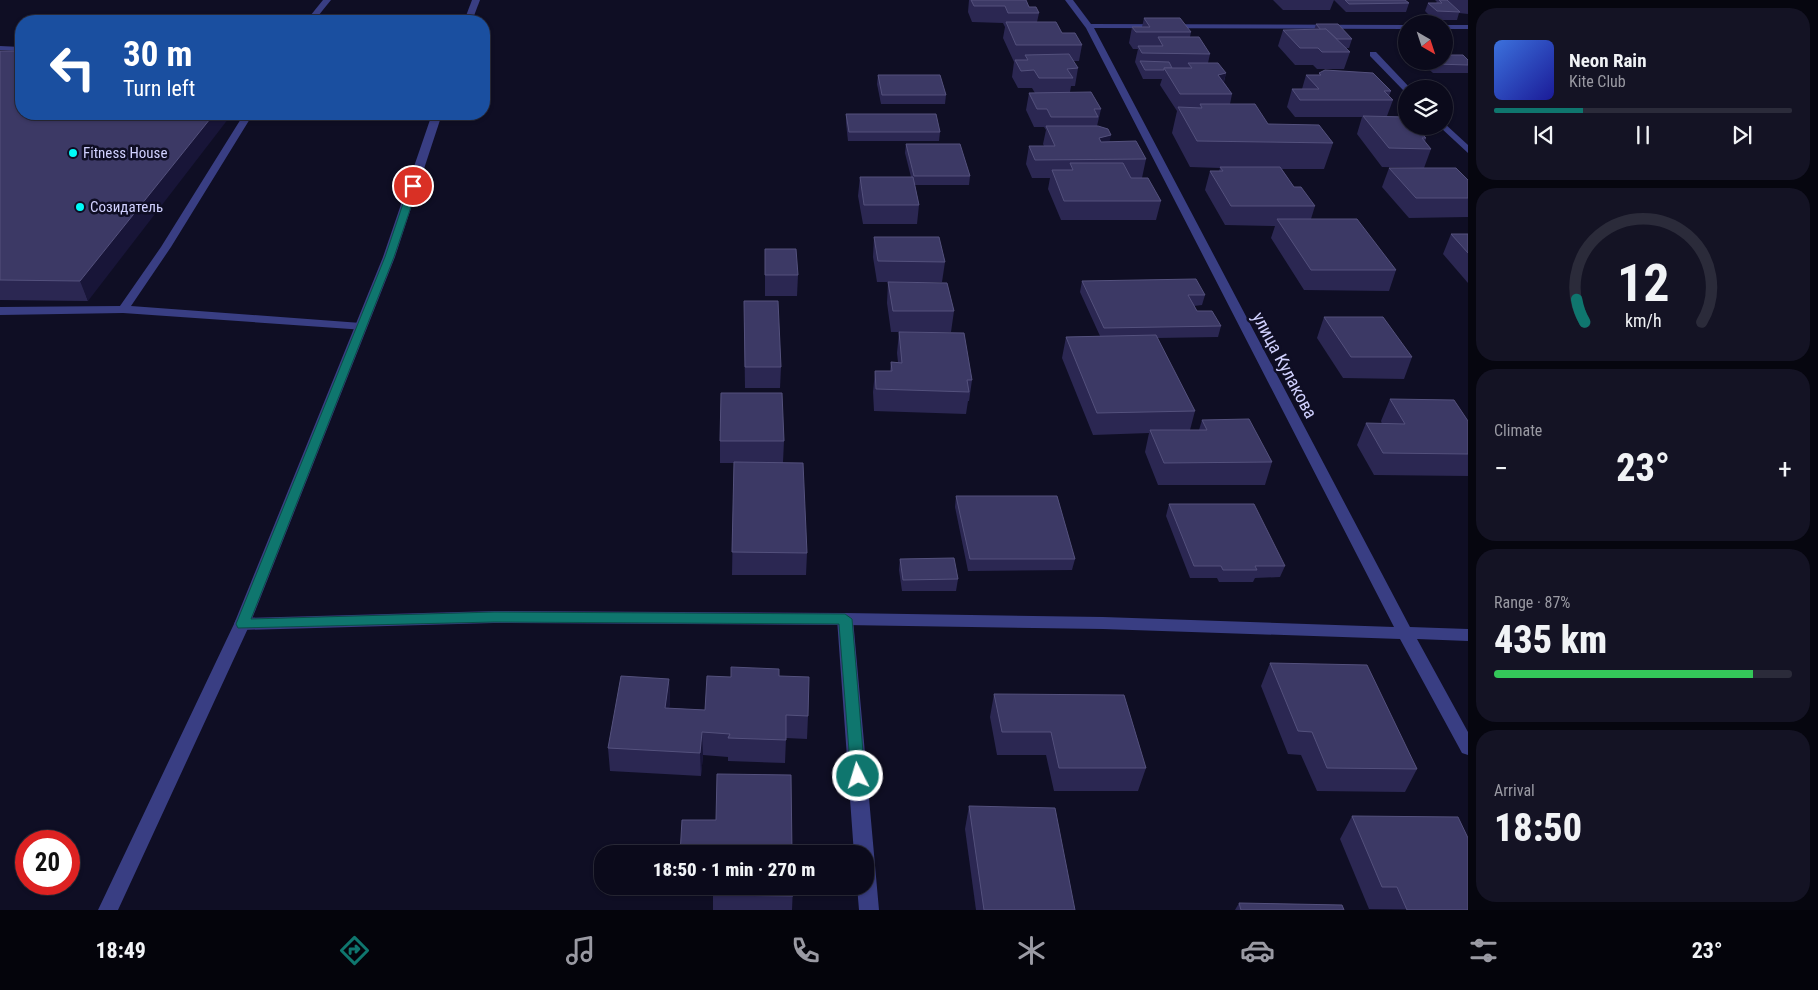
<!DOCTYPE html>
<html lang="en">
<head>
<meta charset="utf-8">
<style>
  body { margin:0; font-family:"Roboto Condensed",sans-serif; background:#141324; color:#f1f3f6; height:100vh; display:flex; flex-direction:column; font-size:19px; white-space:nowrap }
  * { box-sizing:border-box; margin:0 }
  p { font-size:16px; color:#9a9aa3 }
  .icon { flex:none; width:28px; height:28px; fill:none; stroke:currentColor; stroke-width:2; stroke-linecap:round; stroke-linejoin:round }
  .map { position:relative; flex:1; overflow:hidden }
  .drawer { display:flex; flex-direction:column; gap:8px; padding:8px; background:#06060f; width:350px }
  .drawer>* { flex:none }
  .hud { position:absolute; left:15px; top:15px; width:475px; height:105px; border-radius:20px; box-shadow:0 1px 4px #0004,0 0 0 1px #2b2b3a; background:#1a4fa0; color:#fff; overflow:hidden }
  .needle { width:32px; rotate:141deg }
  .fabs { position:absolute; left:1398px; top:15px; display:grid; gap:10px }
  .fabs a { display:grid; place-items:center; width:55px; height:55px; border-radius:50%; background:#0b0a1b; box-shadow:0 1px 4px #0004,0 0 0 1px #2b2b3a; font-size:25px }
  .speed { position:absolute; left:15px; top:830px; display:flex; gap:10px; font-size:25px; font-weight:700; text-align:center }
  .speed>* { display:grid; place-content:center; width:65px; height:65px; border-radius:50%; background:#0b0a1b; box-shadow:0 1px 4px #0004,0 0 0 1px #2b2b3a; line-height:1 }
  .speed .limit { border:8px solid #d22; background:#fff; color:#111 }
  .pin { position:absolute; display:grid; place-items:center; width:42px; height:42px; color:#fff; margin:-21px; border:2px solid #fff; border-radius:50%; box-shadow:0 1px 5px #0007 }
  .me { position:absolute; width:55px; margin:-28px; rotate:355deg; stroke-linejoin:round; filter:drop-shadow(0 0 4px #0008) }
  .turn { display:flex; align-items:center; gap:18px; height:105px; padding:0 25px; font-size:22px }
  .turn .icon { width:65px; height:65px; stroke-width:2.5 }
  .turn b { display:block; font-size:35px; line-height:42px }
  .big { font-size:38px; font-weight:800; line-height:1.1 }
  .drawer .card { flex:1; display:flex; flex-direction:column; justify-content:center; gap:8px; min-width:0; padding:0 18px; border-radius:20px; background:#141324 }
  .drawer .dial { align-items:center; gap:0 }
  .dial svg { height:130px; overflow:visible; fill:none; stroke:#2b2b3a; stroke-width:7; stroke-linecap:round; text-anchor:middle }
  .dial text { fill:#f1f3f6; stroke:none }
  .song { display:flex; align-items:center; gap:15px }
  .cover { width:60px; height:60px; border-radius:8px; background:linear-gradient(135deg,hsl(220 70% 55%),hsl(240 70% 35%)) }
  .played { height:5px; border-radius:2px; background:linear-gradient(90deg,#0f766e 30%,#2b2b3a 30%) }
  .keys { display:flex; justify-content:space-around; direction:ltr }
  .heat { display:flex; justify-content:space-between; align-items:center; font-size:28px; direction:ltr }
  .charge { height:8px; border-radius:4px; background:linear-gradient(90deg,#34c759 87%,#2b2b3a 0) }
  .trip { position:absolute; left:594px; top:845px; width:280px; height:50px; border-radius:20px; background:#0b0a1b; box-shadow:0 1px 4px #0004,0 0 0 1px #2b2b3a; font-weight:800; line-height:50px; text-align:center }
  .tab-bar { display:flex; height:80px; justify-content:space-around; align-items:center; background:#04040b; color:#9a9aa3 }
  .tab-bar .icon { width:35px; height:35px }
  .tab-bar .current { color:#0f766e }
  .tab-bar b { font-size:22px; color:#f1f3f6 }
  main { display:flex; flex:1; min-height:0 }
  .map>svg:first-child { display:block }
  .lines { fill:none; stroke-linecap:round; stroke-linejoin:round }
  .service { fill:#393e83; fill-rule:evenodd }
  .minor { fill:#393e83; fill-rule:evenodd }
  .tertiary { fill:#393e83; fill-rule:evenodd }
  .wall { fill:#2b2752 }
  .shaded-wall { fill:#181538 }
  .building { fill:#3c3965; stroke:#54517d }
  .route { fill:#0f766e; stroke:#0a4d48 }
  .poi-dot { fill:#00fcf9; stroke:#0f0e24; stroke-width:2 }
  .labels { text-anchor:middle; dominant-baseline:central; stroke-width:5; stroke-linejoin:round; paint-order:stroke }
  .far-poi-label { font-size:15px; fill:#d1d1ff; stroke:#0f0e24; text-anchor:start }
  .street-label { font-size:18px; fill:#d1d1ff; stroke:#0f0e24 }
</style>
</head>
<body>
<main>
<div class="map">
<svg width="1468" height="910" viewBox="0 0 1468 910">
  <rect width="100%" height="100%" fill="#0f0e24"/>
  <g class="lines">
    <g class="service">
      <path d="M 323,0 L 331,0 L 314,21 L 306,21 Z"/>
      <path d="M 1090,24 L 1406,25 L 1406,29 L 1093,28 L 1090,28 Z"/>
      <rect x="1444" y="25" width="24" height="4"/>
      <path d="M 0,46 L 21,47 L 21,51 L 0,50 Z"/>
      <path d="M 244,114 L 253,114 L 171,247 L 131,306 L 361,323 L 365,324 L 367,327 L 365,330 L 123,313 L 0,315 L 0,307 L 120,306 L 161,247 Z"/>
      <path d="M 845,613 L 851,615 L 853,619 L 879,910 L 859,910 L 857,886 L 865,886 L 865,854 L 854,854 L 837,619 L 839,615 Z"/>
    </g>
    <g class="minor">
      <path d="M 1065,0 L 1073,0 L 1094,28 L 1410,627 L 1468,629 L 1468,641 L 1417,639 L 1468,732 L 1468,755 L 1462,753 L 1400,639 L 1103,629 L 845,625 L 494,623 L 242,630 L 236,628 L 234,624 L 236,620 L 242,618 L 494,611 L 845,613 L 1103,617 L 1394,627 L 1086,28 Z"/>
      <path d="M 1370,52 L 1376,52 L 1411,89 L 1404,91 L 1370,56 Z"/>
      <path d="M 1444,123 L 1468,145 L 1468,153 L 1441,128 L 1439,126 L 1444,126 Z"/>
    </g>
    <g class="tertiary">
      <path d="M 472,0 L 480,0 L 472,21 L 464,21 Z"/>
      <path d="M 432,114 L 442,114 L 395,257 L 250,624 L 118,910 L 98,910 L 234,624 L 383,257 Z"/>
    </g>
  </g>
  <g class="wall">
    <path d="M 969,0 L 1026,0 L 1029,7 L 1039,13 L 1037,22 L 1062,33 L 1082,45 L 1079,61 L 1073,61 L 1078,68 L 1075,86 L 1071,86 L 1070,92 L 1101,109 L 1097,126 L 1109,141 L 1146,159 L 1142,178 L 1161,201 L 1156,220 L 1061,220 L 1048,189 L 1050,178 L 1032,178 L 1026,164 L 1029,146 L 1044,146 L 1043,144 L 1046,130 L 1044,127 L 1034,127 L 1026,110 L 1029,93 L 1035,93 L 1032,88 L 1018,88 L 1012,77 L 1014,62 L 1003,38 L 1005,27 L 1003,23 L 972,22 L 968,12 Z"/>
    <path d="M 1273,0 L 1334,0 L 1330,10 L 1283,10 Z"/>
    <path d="M 1334,0 L 1405,0 L 1409,3 L 1406,12 L 1346,12 Z"/>
    <path d="M 1435,0 L 1468,0 L 1468,14 L 1459,13 L 1457,20 L 1434,20 L 1425,11 L 1428,3 L 1436,3 L 1437,2 Z"/>
    <path d="M 1144,18 L 1191,32 L 1190,37 L 1210,54 L 1208,63 L 1226,73 L 1224,82 L 1232,94 L 1230,104 L 1268,124 L 1333,143 L 1324,169 L 1282,169 L 1294,187 L 1315,206 L 1311,219 L 1396,270 L 1389,291 L 1304,290 L 1271,238 L 1275,226 L 1225,225 L 1205,190 L 1210,171 L 1219,171 L 1220,168 L 1190,167 L 1172,133 L 1177,111 L 1160,85 L 1162,79 L 1143,79 L 1135,62 L 1138,49 L 1133,49 L 1129,43 L 1132,27 L 1142,27 Z"/>
    <path d="M 1316,24 L 1352,39 L 1349,48 L 1346,48 L 1350,52 L 1344,69 L 1317,69 L 1313,65 L 1295,65 L 1278,46 L 1283,30 L 1314,30 Z"/>
    <path d="M 0,51 L 88,301 L 0,300 Z"/>
    <path d="M 1424,61 L 1444,61 L 1468,65 L 1468,73 L 1433,73 L 1423,64 Z"/>
    <path d="M 1319,73 L 1391,91 L 1389,96 L 1393,100 L 1387,116 L 1427,131 L 1425,137 L 1426,138 L 1425,142 L 1431,149 L 1424,168 L 1382,167 L 1357,134 L 1362,117 L 1295,117 L 1287,107 L 1292,89 L 1302,89 L 1306,75 L 1319,75 Z"/>
    <path d="M 878,75 L 946,95 L 945,104 L 881,104 L 877,84 Z"/>
    <path d="M 846,114 L 940,132 L 939,141 L 848,141 L 846,123 Z"/>
    <path d="M 906,144 L 970,176 L 969,185 L 915,185 L 919,205 L 917,224 L 863,224 L 858,196 L 860,177 L 911,177 L 905,153 Z"/>
    <path d="M 1389,168 L 1468,180 L 1468,217 L 1409,218 L 1382,187 Z"/>
    <path d="M 1451,234 L 1468,234 L 1468,283 L 1443,254 Z"/>
    <path d="M 874,237 L 945,262 L 942,282 L 877,282 L 873,257 Z"/>
    <path d="M 765,249 L 798,275 L 797,296 L 765,296 Z"/>
    <path d="M 1082,281 L 1205,295 L 1202,305 L 1194,306 L 1197,311 L 1221,326 L 1218,337 L 1157,338 L 1195,411 L 1190,430 L 1199,430 L 1202,420 L 1272,462 L 1265,485 L 1158,485 L 1145,452 L 1149,433 L 1093,435 L 1062,358 L 1066,337 L 1100,336 L 1080,292 Z"/>
    <path d="M 888,282 L 954,311 L 951,332 L 903,332 L 972,380 L 969,401 L 968,401 L 966,414 L 874,411 L 873,392 L 875,371 L 890,371 L 891,362 L 898,362 L 897,353 L 899,332 L 891,332 L 887,303 Z"/>
    <path d="M 1324,317 L 1412,357 L 1404,379 L 1343,378 L 1317,338 Z"/>
    <path d="M 744,322 L 781,367 L 780,388 L 745,388 Z"/>
    <path d="M 1390,399 L 1468,421 L 1468,476 L 1374,475 L 1357,445 L 1366,423 L 1382,424 L 1381,421 Z"/>
    <path d="M 720,441 L 784,441 L 783,462 L 807,553 L 806,575 L 732,575 L 734,463 L 720,463 Z"/>
    <path d="M 956,496 L 1075,559 L 1072,570 L 968,571 L 955,507 Z"/>
    <path d="M 1169,504 L 1285,566 L 1280,577 L 1255,578 L 1253,582 L 1219,582 L 1217,578 L 1190,578 L 1166,516 Z"/>
    <path d="M 900,559 L 958,579 L 956,591 L 902,591 L 899,570 Z"/>
    <path d="M 1270,663 L 1417,769 L 1405,792 L 1317,791 L 1301,755 L 1288,754 L 1261,686 Z"/>
    <path d="M 779,676 L 808,716 L 807,739 L 786,738 L 785,763 L 728,761 L 728,757 L 703,755 L 701,776 L 610,771 L 608,748 L 669,679 L 670,702 L 669,708 L 705,710 L 731,677 Z"/>
    <path d="M 994,694 L 1146,768 L 1138,791 L 1054,791 L 1046,755 L 997,755 L 990,717 Z"/>
    <path d="M 969,806 L 1075,910 L 976,910 L 965,829 Z"/>
    <path d="M 1352,816 L 1468,910 L 1369,909 L 1340,839 Z"/>
    <path d="M 680,886 L 793,886 L 792,910 L 713,910 L 713,891 L 680,891 Z"/>
    <path d="M 1239,903 L 1344,910 L 1235,910 Z"/>
  </g>
  <g class="shaded-wall">
    <path d="M 1226,73 L 1221,91 L 1218,75 Z"/>
    <path d="M 214,114 L 232,114 L 88,301 L 80,281 Z"/>
    <path d="M 1111,135 L 1107,153 L 1099,138 Z"/>
    <path d="M 669,679 L 670,702 L 666,730 L 665,708 Z"/>
    <path d="M 702,732 L 703,755 L 701,776 L 700,753 Z"/>
  </g>
  <g class="building">
    <path d="M 971,0 L 1026,0 L 1029,7 L 1036,7 L 1039,13 L 1008,13 L 1005,6 L 974,6 Z"/>
    <path d="M 1345,0 L 1405,0 L 1409,3 L 1349,4 Z"/>
    <path d="M 1439,0 L 1447,0 L 1460,12 L 1437,11 L 1428,3 L 1442,3 Z"/>
    <path d="M 1144,18 L 1180,18 L 1191,32 L 1136,32 L 1132,27 L 1150,27 Z"/>
    <path d="M 1006,22 L 1056,22 L 1062,33 L 1075,33 L 1082,45 L 1016,45 Z"/>
    <path d="M 1316,24 L 1338,24 L 1352,39 L 1337,39 L 1326,29 L 1321,30 Z"/>
    <path d="M 1326,29 L 1350,52 L 1322,52 L 1318,48 L 1300,48 L 1283,30 Z"/>
    <path d="M 1158,37 L 1199,37 L 1210,54 L 1142,53 L 1138,46 L 1163,46 Z"/>
    <path d="M 0,51 L 21,51 L 21,114 L 214,114 L 80,281 L 0,280 Z"/>
    <path d="M 1069,54 L 1078,68 L 1067,69 L 1073,78 L 1039,78 L 1034,70 L 1021,71 L 1015,60 L 1028,60 L 1025,55 Z"/>
    <path d="M 1444,55 L 1463,55 L 1468,60 L 1468,65 L 1436,64 L 1433,61 L 1444,61 Z"/>
    <path d="M 1140,61 L 1169,62 L 1172,68 L 1164,68 L 1164,70 L 1145,70 Z"/>
    <path d="M 1188,63 L 1218,63 L 1226,73 L 1218,75 L 1232,94 L 1180,94 L 1164,68 L 1192,68 Z"/>
    <path d="M 1325,70 L 1373,73 L 1391,91 L 1384,91 L 1393,100 L 1300,100 L 1292,89 L 1319,89 L 1306,75 L 1321,75 L 1319,73 Z"/>
    <path d="M 878,75 L 940,75 L 946,95 L 882,95 Z"/>
    <path d="M 1091,92 L 1101,109 L 1094,109 L 1098,117 L 1051,117 L 1047,109 L 1037,109 L 1029,93 Z"/>
    <path d="M 1200,104 L 1255,104 L 1268,124 L 1319,125 L 1333,143 L 1197,141 L 1178,107 L 1202,108 Z"/>
    <path d="M 846,114 L 936,114 L 940,132 L 849,132 Z"/>
    <path d="M 1363,116 L 1406,117 L 1406,126 L 1423,126 L 1427,131 L 1419,131 L 1426,138 L 1422,138 L 1431,149 L 1389,148 Z"/>
    <path d="M 1046,126 L 1098,126 L 1108,129 L 1111,135 L 1099,138 L 1101,142 L 1136,141 L 1146,159 L 1035,160 L 1029,146 L 1055,146 Z"/>
    <path d="M 906,144 L 960,144 L 970,176 L 914,176 Z"/>
    <path d="M 1070,163 L 1123,163 L 1131,178 L 1148,178 L 1161,201 L 1064,201 L 1052,170 L 1073,170 Z"/>
    <path d="M 1220,167 L 1280,167 L 1294,187 L 1301,187 L 1315,206 L 1231,206 L 1210,171 L 1223,171 Z"/>
    <path d="M 1389,168 L 1456,168 L 1468,180 L 1468,198 L 1416,198 Z"/>
    <path d="M 860,177 L 913,177 L 919,205 L 864,205 Z"/>
    <path d="M 1277,219 L 1357,219 L 1396,270 L 1311,270 Z"/>
    <path d="M 1451,234 L 1468,234 L 1468,253 Z"/>
    <path d="M 874,237 L 939,237 L 945,262 L 878,261 Z"/>
    <path d="M 765,249 L 796,249 L 798,275 L 765,275 Z"/>
    <path d="M 1196,279 L 1205,295 L 1188,295 L 1197,311 L 1212,311 L 1221,326 L 1104,328 L 1082,281 Z"/>
    <path d="M 888,282 L 947,283 L 954,311 L 893,311 Z"/>
    <path d="M 744,301 L 778,301 L 781,367 L 745,367 Z"/>
    <path d="M 1324,317 L 1383,317 L 1412,357 L 1351,357 Z"/>
    <path d="M 899,332 L 964,333 L 972,380 L 967,380 L 969,392 L 876,389 L 875,371 L 892,371 L 891,362 L 902,363 Z"/>
    <path d="M 1156,335 L 1195,411 L 1097,413 L 1066,337 Z"/>
    <path d="M 721,393 L 782,393 L 784,441 L 720,441 Z"/>
    <path d="M 1390,399 L 1454,400 L 1468,421 L 1468,454 L 1383,453 L 1366,423 L 1405,424 Z"/>
    <path d="M 1249,419 L 1272,462 L 1164,463 L 1150,430 L 1207,430 L 1202,420 Z"/>
    <path d="M 734,462 L 803,463 L 807,553 L 732,552 Z"/>
    <path d="M 956,496 L 1057,496 L 1075,559 L 970,559 Z"/>
    <path d="M 1169,504 L 1254,504 L 1285,566 L 1255,566 L 1257,570 L 1223,570 L 1221,566 L 1194,566 Z"/>
    <path d="M 954,558 L 958,579 L 903,580 L 900,559 Z"/>
    <path d="M 1270,663 L 1367,665 L 1417,769 L 1327,768 L 1312,732 L 1298,731 Z"/>
    <path d="M 731,667 L 779,669 L 779,676 L 809,677 L 808,716 L 786,715 L 786,740 L 728,738 L 730,734 L 702,732 L 700,753 L 608,748 L 621,676 L 669,679 L 665,708 L 705,710 L 707,676 L 731,677 Z"/>
    <path d="M 994,694 L 1124,695 L 1146,768 L 1059,768 L 1051,732 L 1002,732 Z"/>
    <path d="M 717,774 L 791,775 L 792,854 L 680,854 L 682,820 L 716,820 Z"/>
    <path d="M 969,806 L 1055,808 L 1075,910 L 984,910 Z"/>
    <path d="M 1352,816 L 1458,817 L 1468,838 L 1468,910 L 1407,910 L 1397,887 L 1382,887 Z"/>
    <path d="M 713,886 L 793,886 L 793,896 L 713,895 Z"/>
    <path d="M 1239,903 L 1342,905 L 1344,910 L 1241,910 Z"/>
  </g>
  <path class="route" d="M 413,183 L 418,186 L 394,257 L 251,619 L 494,612 L 845,614 L 852,619 L 865,776 L 863,780 L 858,782 L 853,780 L 851,776 L 839,624 L 494,622 L 238,628 L 236,624 L 385,257 L 409,186 Z"/>
  <g class="poi-dot">
    <circle cx="73" cy="153" r="5"/>
    <circle cx="80" cy="207" r="5"/>
  </g>
  <g class="labels">
    <g class="far-poi-label">
      <text x="83" y="153">Fitness House</text>
      <text x="90" y="207">Созидатель</text>
    </g>
    <g class="street-label">
      <text transform="translate(1285 365) rotate(62)">улица Кулакова</text>
    </g>
  </g>
</svg>
<div class="fabs">
<a><svg class="needle" viewBox="-14 -14 28 28"><path d="M0-13l5 13h-10z" fill="#e53935"/><path d="M0 13l5-13h-10z" fill="#9a9aa3"/></svg></a>
<a><svg class="icon" aria-label="layers" viewBox="0 0 24 24"><path d="M12 4l9 5-9 5-9-5zM3 14l9 5 9-5"/></svg></a>
</div>
<div class="speed"><div class="limit">20</div></div>
<div class="pin" style="left:413px;top:186px;background:#d93025"><svg class="icon" aria-label="arrive" viewBox="0 0 24 24"><path d="M6 21V4h12l-3 4 3 4H6"/></svg></div>
<svg class="me" style="left:858px;top:776px" viewBox="-20 -20 40 40"><circle r="17" fill="#0f766e" stroke="#fff" stroke-width="3"/><path d="M0-11L8 9 0 5-8 9z" fill="#fff"/></svg>
<div class="trip">18:50 · 1 min · 270 m</div>
<div class="hud">
<div class="turn"><svg class="icon" aria-label="left" viewBox="0 0 24 24"><path d="M17 20v-9H6M10 6l-5 5 5 5"/></svg><div><b>30 m</b>Turn left</div></div>
</div>
</div>
<section class="drawer">
<div class="card">
<div class="song"><i class="cover"></i><div><b>Neon Rain</b><p>Kite Club</p></div></div>
<div class="played"></div>
<div class="keys"><svg class="icon" aria-label="previous" viewBox="0 0 24 24"><path d="M18 5L8 12l10 7zM5 5v14"/></svg><svg class="icon" aria-label="pause" viewBox="0 0 24 24"><path d="M8 5v14M16 5v14"/></svg><svg class="icon" aria-label="next" viewBox="0 0 24 24"><path d="M6 5l10 7-10 7zM19 5v14"/></svg></div>
</div>
<div class="card dial"><svg viewBox="0 0 100 80">
<path d="M14 69A42 42 0 1 1 86 69"/>
<path d="M14 69A42 42 0 0 1 9 55" stroke="#0f766e"/>
<text x="50" y="56" font-size="32" font-weight="700">12</text>
<text x="50" y="72" font-size="11">km/h</text>
</svg></div>
<div class="card"><p>Climate</p>
<div class="heat"><a>−</a><b class="big">23°</b><a>+</a></div>
</div>
<div class="card"><p>Range · 87%</p><b class="big">435 km</b><div class="charge"></div></div>
<div class="card"><p>Arrival</p><b class="big">18:50</b></div>
</section>
</main>
<nav class="tab-bar">
<b>18:49</b>
<svg class="icon current" aria-label="directions" viewBox="0 0 24 24"><path d="M12 3l9 9-9 9-9-9zM9 14v-3h6M13 9l2 2-2 2"/></svg>
<svg class="icon" aria-label="music" viewBox="0 0 24 24"><path d="M9 18V5l10-2v13"/><circle cx="6" cy="18" r="3"/><circle cx="16" cy="16" r="3"/></svg>
<svg class="icon" aria-label="phone" viewBox="0 0 24 24"><path d="M5 4h4l2 5-3 2q2 4 5 5l2-3 5 2v4C11 20 4 13 5 4z"/></svg>
<svg class="icon" aria-label="climate" viewBox="0 0 24 24"><path d="M12 3v18M4 7l16 10M4 17L20 7"/></svg>
<svg class="icon" aria-label="car" viewBox="0 0 24 24"><path d="M5 17H2v-5l4-1 3-4h7l3 4 3 1v5h-3M9 17h6M6 11h13"/><circle cx="7" cy="17" r="2"/><circle cx="17" cy="17" r="2"/></svg>
<svg class="icon" aria-label="filters" viewBox="0 0 24 24"><path d="M4 7h16M4 17h16"/><circle cx="9" cy="7" r="2"/><circle cx="15" cy="17" r="2"/></svg>
<b>23°</b>
</nav>
</body>
</html>
